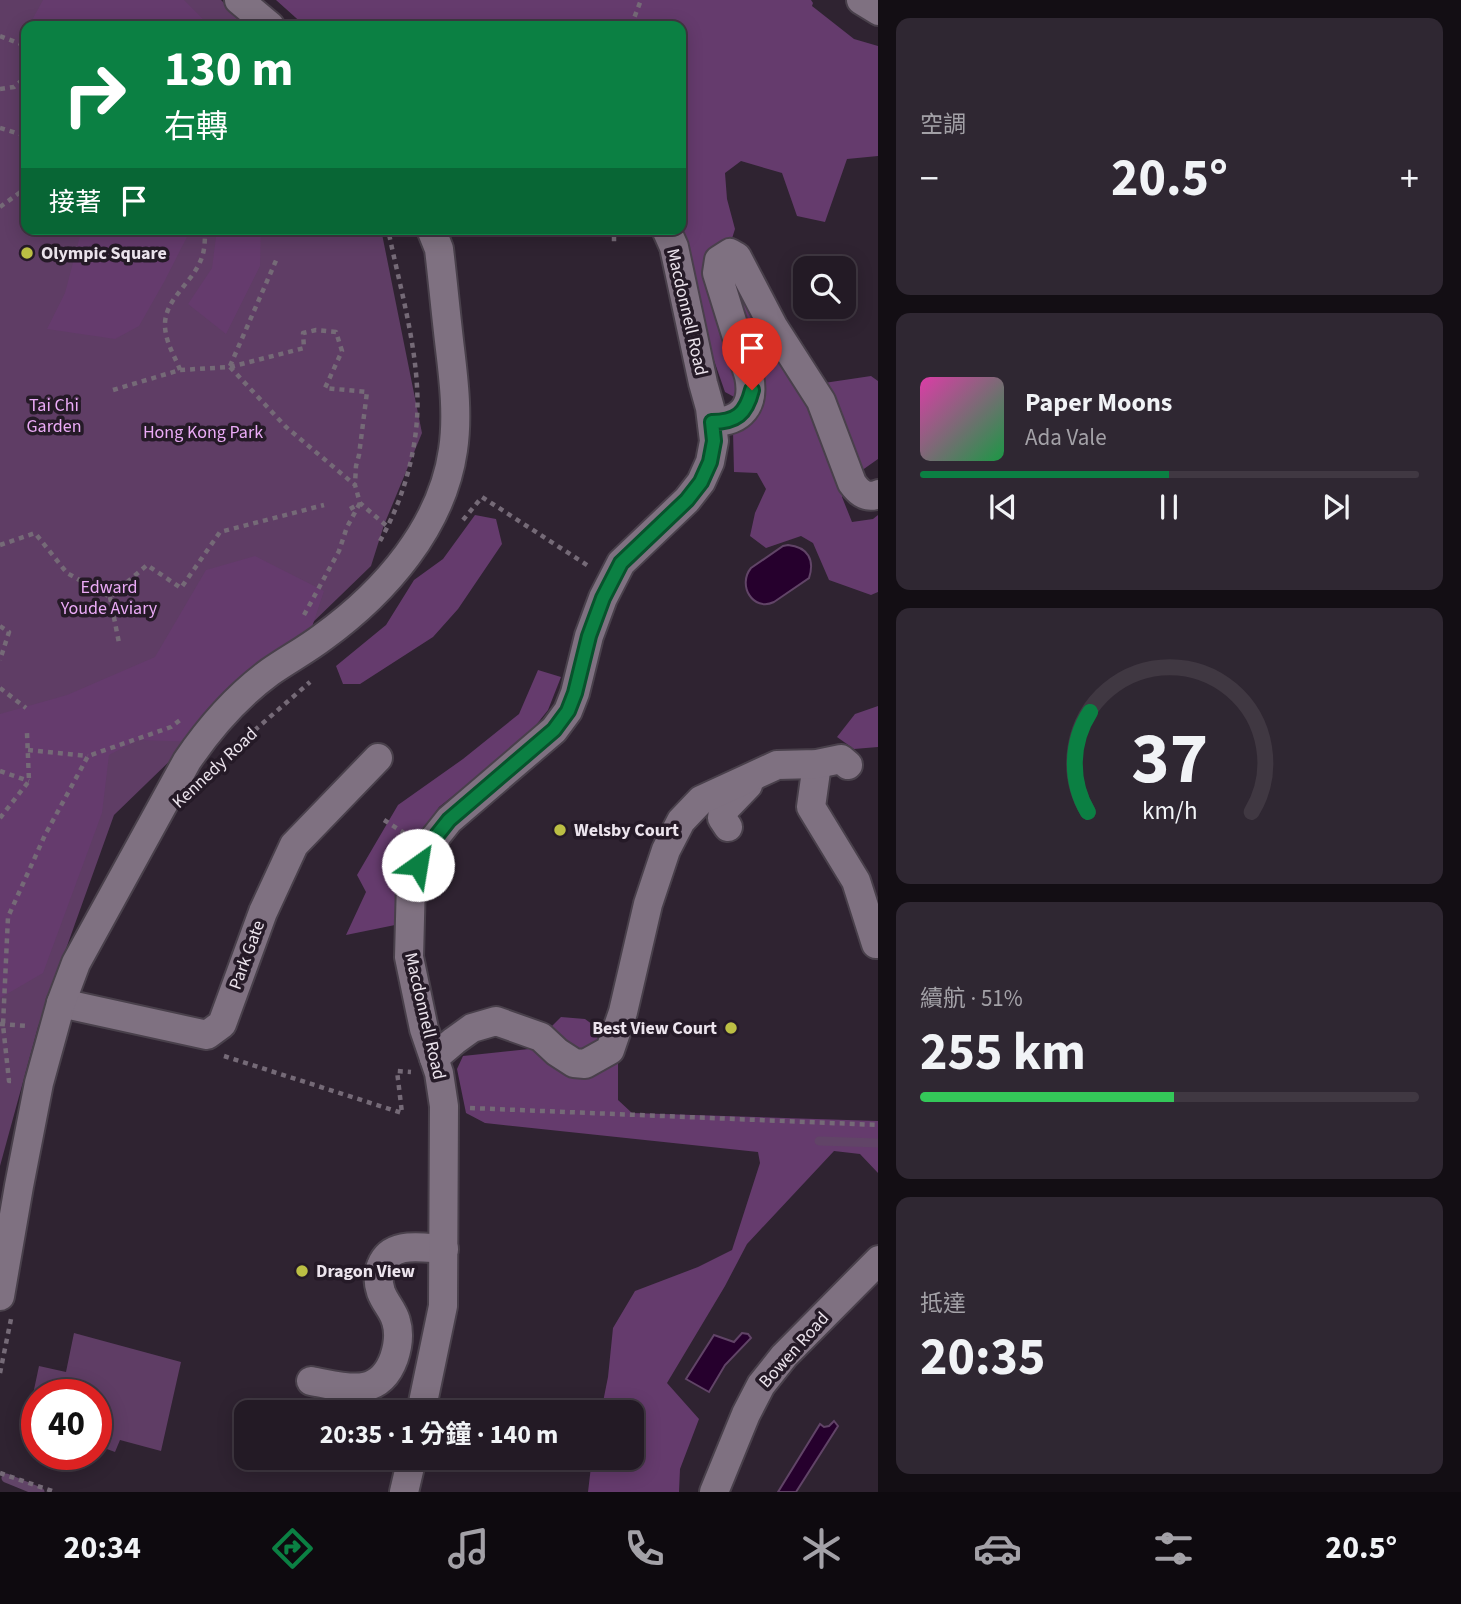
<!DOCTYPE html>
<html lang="zh-TW">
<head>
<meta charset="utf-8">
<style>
  body { margin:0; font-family:"Source Sans 3","Noto Sans TC",sans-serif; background:#2f2732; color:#f1f3f6; height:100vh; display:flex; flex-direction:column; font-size:26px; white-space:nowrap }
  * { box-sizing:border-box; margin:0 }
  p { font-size:23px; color:#a3a1a7 }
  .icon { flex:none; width:38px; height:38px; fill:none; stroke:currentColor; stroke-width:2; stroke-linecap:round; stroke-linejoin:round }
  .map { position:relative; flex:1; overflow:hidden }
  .sheet { display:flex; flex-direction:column; gap:18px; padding:18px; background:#130e14; width:583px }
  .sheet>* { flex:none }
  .banner { position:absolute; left:21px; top:21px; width:665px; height:214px; border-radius:14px; box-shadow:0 4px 18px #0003,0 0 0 2px #403842; background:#0b8043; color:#fff; overflow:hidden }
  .fabs { position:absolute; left:793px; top:256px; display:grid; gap:14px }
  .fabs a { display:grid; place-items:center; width:63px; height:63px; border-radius:14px; background:#231a25; box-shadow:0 4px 18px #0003,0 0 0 2px #403842; font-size:35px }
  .speed { position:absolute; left:21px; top:1379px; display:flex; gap:14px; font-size:35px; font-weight:700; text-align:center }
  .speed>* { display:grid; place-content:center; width:91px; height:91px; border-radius:50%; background:#231a25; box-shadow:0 4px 18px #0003,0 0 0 2px #403842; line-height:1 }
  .speed .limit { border:10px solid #d22; background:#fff; color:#111 }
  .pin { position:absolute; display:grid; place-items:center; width:60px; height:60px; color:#fff; margin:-72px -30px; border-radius:50% 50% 50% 0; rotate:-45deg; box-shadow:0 0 7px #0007 }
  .pin .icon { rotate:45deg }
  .me { position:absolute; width:77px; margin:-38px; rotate:32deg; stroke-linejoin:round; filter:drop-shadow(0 0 5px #0008) }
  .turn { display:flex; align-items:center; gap:24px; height:147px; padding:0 28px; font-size:32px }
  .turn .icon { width:91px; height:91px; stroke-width:2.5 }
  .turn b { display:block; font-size:49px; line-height:60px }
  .then { display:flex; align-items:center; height:66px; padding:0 28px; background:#0003; gap:14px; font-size:26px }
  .big { font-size:52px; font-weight:700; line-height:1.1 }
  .sheet .card { flex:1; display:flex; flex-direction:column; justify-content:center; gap:10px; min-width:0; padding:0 24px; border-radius:14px; background:#2f2732 }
  .sheet .dial { align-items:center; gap:0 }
  .dial svg { height:182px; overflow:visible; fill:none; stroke:#403842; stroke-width:7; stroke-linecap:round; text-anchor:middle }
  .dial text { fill:#f1f3f6; stroke:none }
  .song { display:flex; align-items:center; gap:21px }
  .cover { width:84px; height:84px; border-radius:10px; background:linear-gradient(135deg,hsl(320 70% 55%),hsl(140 70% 35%)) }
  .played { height:7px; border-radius:4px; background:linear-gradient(90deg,#0b8043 50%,#403842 50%) }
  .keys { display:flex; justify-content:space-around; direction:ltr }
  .heat { display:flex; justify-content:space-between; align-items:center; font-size:38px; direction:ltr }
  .charge { height:10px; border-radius:5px; background:linear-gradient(90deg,#34c759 51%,#403842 0) }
  .trip { position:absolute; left:234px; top:1400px; width:410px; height:70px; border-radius:14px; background:#231a25; box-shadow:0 4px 18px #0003,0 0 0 2px #403842; font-weight:700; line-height:70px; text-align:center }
  .menu { display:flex; height:112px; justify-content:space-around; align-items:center; background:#0e0a0f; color:#a3a1a7 }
  .menu .icon { width:49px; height:49px }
  .menu .current { color:#0b8043 }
  .menu b { font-size:32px; color:#f1f3f6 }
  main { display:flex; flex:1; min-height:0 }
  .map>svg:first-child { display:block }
  .green { fill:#5f3d65 }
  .forest { fill:#653b6d }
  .water { fill:#26002d; stroke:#614467; stroke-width:2 }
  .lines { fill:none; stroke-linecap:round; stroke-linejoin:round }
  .stream { stroke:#614467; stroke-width:9 }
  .minor-casing { stroke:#49404b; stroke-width:32 }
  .path { stroke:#756a77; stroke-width:4.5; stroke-dasharray:5 5; stroke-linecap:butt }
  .minor { stroke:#7f7181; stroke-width:28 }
  .route-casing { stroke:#07532c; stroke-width:18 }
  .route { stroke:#0b8043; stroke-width:12 }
  .poi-dot { fill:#bcbf44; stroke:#251a27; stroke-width:2.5 }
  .labels { text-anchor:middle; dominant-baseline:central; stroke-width:7; stroke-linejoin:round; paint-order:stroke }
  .poi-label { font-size:18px; font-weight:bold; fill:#ece4ed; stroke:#251a27; text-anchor:start }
  .street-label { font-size:18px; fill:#ece4ed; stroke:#251a27 }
  .park-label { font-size:18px; fill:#ebabf7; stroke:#251a27 }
</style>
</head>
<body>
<main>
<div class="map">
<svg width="879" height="1492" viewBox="0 0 879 1492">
  <rect width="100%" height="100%" fill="#2f2331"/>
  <g class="green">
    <path d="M 0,0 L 221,0 L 247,26 L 26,26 L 26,229 L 381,229 L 422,433 L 384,525 L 371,566 L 114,815 L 38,1027 L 0,1166 Z"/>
    <path d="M 74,1333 L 181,1362 L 161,1451 L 120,1440 L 115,1452 L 96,1445 L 96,1395 L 37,1395 L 37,1421 L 28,1418 L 39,1366 L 66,1372 Z"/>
  </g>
  <g class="forest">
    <path d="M 43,0 L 184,0 L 210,26 L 39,26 L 31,22 Z"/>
    <path d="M 276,0 L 811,0 L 813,3 L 812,6 L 854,39 L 878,46 L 878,156 L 847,159 L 825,222 L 797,216 L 782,173 L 741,161 L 725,173 L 727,199 L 735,229 L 729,248 L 743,387 L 736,398 L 725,392 L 678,257 L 684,223 L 681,210 L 681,26 L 305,26 Z"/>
    <path d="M 91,229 L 187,229 L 188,235 L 164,282 L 139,326 L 115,339 L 47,329 L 65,293 L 80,236 Z"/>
    <path d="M 217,229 L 261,229 L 260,266 L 226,334 L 188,304 L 212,268 Z"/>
    <path d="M 734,279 L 824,383 L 871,376 L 878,381 L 878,459 L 844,483 L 842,497 L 852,522 L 873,519 L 878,515 L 878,592 L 871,595 L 829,580 L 813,543 L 801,536 L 766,548 L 750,536 L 755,513 L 766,489 L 757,473 L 734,472 L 733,431 L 756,412 L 734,291 Z"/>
    <path d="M 475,515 L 496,519 L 502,544 L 458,609 L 433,637 L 360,684 L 343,684 L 336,666 L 386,625 L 414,580 L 443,559 Z"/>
    <path d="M 255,556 L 324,591 L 300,663 L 198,742 L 138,740 L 109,755 L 102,813 L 43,973 L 0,998 L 0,714 L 67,695 L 155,657 L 206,570 Z"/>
    <path d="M 538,670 L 561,677 L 548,710 L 525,739 L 439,807 L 409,854 L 395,925 L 346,935 L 366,892 L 357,875 L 398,805 L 463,759 L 519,714 Z"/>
    <path d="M 878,706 L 878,747 L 854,749 L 837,737 L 855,714 Z"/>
    <path d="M 561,1017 L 585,1019 L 618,1043 L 618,1100 L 632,1113 L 878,1121 L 878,1173 L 860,1154 L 834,1151 L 747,1244 L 725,1286 L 667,1383 L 699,1419 L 680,1469 L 679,1492 L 588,1492 L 592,1458 L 632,1458 L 632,1412 L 601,1412 L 608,1377 L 613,1328 L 635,1291 L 698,1267 L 732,1250 L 760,1163 L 758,1152 L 485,1123 L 466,1113 L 457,1069 L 463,1056 L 529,1049 Z"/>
  </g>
  <g class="water">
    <path d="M 788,545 C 808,547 815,560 809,578 L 774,602 C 753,612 737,585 751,568 L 783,546 Z"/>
    <path d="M 742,1333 L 748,1334 L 751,1338 L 725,1365 L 709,1392 L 686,1379 L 714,1335 L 734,1342 Z"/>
    <path d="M 834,1421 L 838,1426 L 796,1492 L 778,1492 L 820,1424 L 824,1427 L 829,1426 Z"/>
  </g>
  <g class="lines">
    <g class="stream">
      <path d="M 819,1141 L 879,1143"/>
      <path d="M 6,1478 L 40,1492"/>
    </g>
    <g class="minor-casing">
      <g id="minor">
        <path d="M 239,0 L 270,26"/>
        <path d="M 861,0 L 879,11"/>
        <path d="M 712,422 C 742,422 755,405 749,376 L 717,273 L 719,260 L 730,253 L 737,257 L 773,326 L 821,401 L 852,483 C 859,493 866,499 879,494"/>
        <path d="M 817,764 L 811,807 L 856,881 L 876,944"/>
        <path d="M 728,827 L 722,818 L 723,811 L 748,785"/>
        <path d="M 61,1003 L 207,1035 L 222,1024 L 263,912 L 294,845 L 378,758"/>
        <path d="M 434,1058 L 454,1041 L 472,1028 L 496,1021 L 541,1037 L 557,1052 L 574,1063 L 585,1064 L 610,1050 L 623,1012 L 648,904 L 666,850 L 681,821 L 701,800 L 777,765 L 817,764 L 841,759 L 848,765"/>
        <path d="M 0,1296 L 19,1186 L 39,1083 L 61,1003 L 76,963 L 187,761 C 210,727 236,697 270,672 C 287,660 306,650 323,637 C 385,592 442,527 453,450 C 458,417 454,382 450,349 C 446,316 443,282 439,249 L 431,229"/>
        <path d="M 311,1381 C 345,1387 379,1400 394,1358 C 398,1346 400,1334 396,1321 C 393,1310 385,1303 381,1292 C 378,1283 377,1275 381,1266 C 391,1240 423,1248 444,1249"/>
        <path d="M 421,1412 L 443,1306 L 444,1106 L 439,1073 L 424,1029 L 409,957 L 411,881 L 426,849 L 449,820 L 554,730 L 568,711 L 575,693 L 589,636 L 603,598 L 621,563 L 687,500 L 701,482 L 710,462 L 714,441 L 710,408 L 703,383 L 674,247 L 666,229"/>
        <path d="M 404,1492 L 412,1458"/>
        <path d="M 714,1492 L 746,1414 L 761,1385 L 784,1356 L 879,1260"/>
      </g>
    </g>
    <g class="path">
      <path d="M 631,26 L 641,0"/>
      <path d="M 0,36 L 26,46"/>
      <path d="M 0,89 L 14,87 L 26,77"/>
      <path d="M 0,128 L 26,136"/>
      <path d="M 0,207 L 26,188"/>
      <path d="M 608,229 L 614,234 L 614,246"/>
      <path d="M 230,366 L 278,256"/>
      <path d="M 230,367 L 304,348 L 303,333 L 316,330 L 336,332 L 342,351 L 325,388 L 367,392 L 359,455 L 356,466 L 355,484"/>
      <path d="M 180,370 C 176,359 168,346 166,334 C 159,303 189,287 200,262 C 205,252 205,240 205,229"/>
      <path d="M 113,390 L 180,370 L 230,367 L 286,427 L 355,485 L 360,503 L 388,527"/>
      <path d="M 350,509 L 359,504"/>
      <path d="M 463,520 L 482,497 L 590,567"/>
      <path d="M 380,541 C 401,503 414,462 417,419 C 421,357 400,289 388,229"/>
      <path d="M 0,545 L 35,533 L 67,573 L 110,597 L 147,565 L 181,588 L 220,532 L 324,505"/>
      <path d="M 110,597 L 119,643"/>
      <path d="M 304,615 L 339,551 L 347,527 L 360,503"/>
      <path d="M 0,626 L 9,632 L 0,660"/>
      <path d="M 0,688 L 26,708"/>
      <path d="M 28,750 L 88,756"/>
      <path d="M 232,750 L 310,682"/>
      <path d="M 0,771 L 29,781"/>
      <path d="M 0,818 L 29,781 L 27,733"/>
      <path d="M 384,820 L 404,833"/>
      <path d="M 0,1024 L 27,1026"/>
      <path d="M 224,1056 L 402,1113 L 397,1071 L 411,1072"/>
      <path d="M 11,1081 L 9,1081 L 3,1025 L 8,917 L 45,835 L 88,756 L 171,727 L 180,720"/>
      <path d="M 470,1108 L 879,1125"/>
      <path d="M 0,1373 L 11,1319"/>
      <path d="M 0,1473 L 55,1492"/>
    </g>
    <use href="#minor" class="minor"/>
  </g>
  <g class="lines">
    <g class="route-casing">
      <path id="route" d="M 418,865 L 426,849 L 449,820 L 554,730 L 568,711 L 575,693 L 589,636 L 603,598 L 621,563 L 687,500 L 701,482 L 710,462 L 714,441 L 712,422 C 736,422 746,414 752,390"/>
    </g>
    <use href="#route" class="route"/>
  </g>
  <g class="poi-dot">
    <circle cx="27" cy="253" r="7"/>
    <circle cx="560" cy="830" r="7"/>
    <circle cx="731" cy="1028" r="7"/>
    <circle cx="302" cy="1271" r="7"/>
  </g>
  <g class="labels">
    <g class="poi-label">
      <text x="41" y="253">Olympic Square</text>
      <text x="574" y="830">Welsby Court</text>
      <text x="717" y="1028" text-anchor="end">Best View Court</text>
      <text x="316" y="1271">Dragon View</text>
    </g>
    <g class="street-label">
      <text transform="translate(687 312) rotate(77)">Macdonnell Road</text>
      <text transform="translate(215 768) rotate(-43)">Kennedy Road</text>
      <text transform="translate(247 955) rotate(-70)">Park Gate</text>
      <text transform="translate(425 1016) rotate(77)">Macdonnell Road</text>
      <text transform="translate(794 1350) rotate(-48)">Bowen Road</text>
    </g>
    <g class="park-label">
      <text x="54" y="405">Tai Chi<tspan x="54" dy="21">Garden</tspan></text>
      <text x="203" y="432">Hong Kong Park</text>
      <text x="109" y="587">Edward<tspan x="109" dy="21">Youde Aviary</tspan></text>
    </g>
  </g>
</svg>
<div class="fabs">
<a><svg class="icon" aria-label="search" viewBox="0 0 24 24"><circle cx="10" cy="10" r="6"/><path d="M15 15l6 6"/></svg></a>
</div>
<div class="speed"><div class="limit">40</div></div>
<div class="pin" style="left:752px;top:390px;background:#d93025"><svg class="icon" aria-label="arrive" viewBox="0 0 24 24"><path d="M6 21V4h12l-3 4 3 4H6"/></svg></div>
<svg class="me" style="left:418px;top:865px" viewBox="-20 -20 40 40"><circle r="19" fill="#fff"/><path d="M0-13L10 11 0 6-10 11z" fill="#0b8043"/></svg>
<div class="trip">20:35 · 1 分鐘 · 140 m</div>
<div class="banner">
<div class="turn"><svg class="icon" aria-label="right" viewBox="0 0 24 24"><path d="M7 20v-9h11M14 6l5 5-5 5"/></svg><div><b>130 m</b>右轉</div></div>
<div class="then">接著<svg class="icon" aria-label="arrive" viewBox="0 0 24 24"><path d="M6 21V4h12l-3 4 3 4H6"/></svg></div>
</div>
</div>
<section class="sheet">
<div class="card"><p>空調</p>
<div class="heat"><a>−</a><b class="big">20.5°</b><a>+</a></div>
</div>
<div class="card">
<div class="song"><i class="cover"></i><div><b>Paper Moons</b><p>Ada Vale</p></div></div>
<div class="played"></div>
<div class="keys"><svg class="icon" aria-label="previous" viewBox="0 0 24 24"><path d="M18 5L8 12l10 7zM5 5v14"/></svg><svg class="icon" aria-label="pause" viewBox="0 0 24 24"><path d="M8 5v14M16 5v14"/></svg><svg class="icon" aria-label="next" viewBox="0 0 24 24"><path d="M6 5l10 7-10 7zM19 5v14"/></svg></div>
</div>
<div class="card dial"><svg viewBox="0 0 100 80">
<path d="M14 69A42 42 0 1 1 86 69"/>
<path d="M14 69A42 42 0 0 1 15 25" stroke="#0b8043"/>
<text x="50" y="56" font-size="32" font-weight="700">37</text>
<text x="50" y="72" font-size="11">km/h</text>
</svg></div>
<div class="card"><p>續航 · 51%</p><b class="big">255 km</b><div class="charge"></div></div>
<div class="card"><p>抵達</p><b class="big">20:35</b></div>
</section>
</main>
<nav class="menu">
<b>20:34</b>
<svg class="icon current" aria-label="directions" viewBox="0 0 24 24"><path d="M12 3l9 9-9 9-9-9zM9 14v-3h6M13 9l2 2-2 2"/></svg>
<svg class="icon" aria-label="music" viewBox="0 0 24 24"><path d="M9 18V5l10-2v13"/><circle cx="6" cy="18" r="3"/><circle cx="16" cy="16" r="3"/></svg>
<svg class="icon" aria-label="phone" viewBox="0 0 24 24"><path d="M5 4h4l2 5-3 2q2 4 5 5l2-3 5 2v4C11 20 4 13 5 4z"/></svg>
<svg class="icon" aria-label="climate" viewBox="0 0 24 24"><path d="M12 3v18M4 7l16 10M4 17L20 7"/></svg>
<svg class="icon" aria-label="car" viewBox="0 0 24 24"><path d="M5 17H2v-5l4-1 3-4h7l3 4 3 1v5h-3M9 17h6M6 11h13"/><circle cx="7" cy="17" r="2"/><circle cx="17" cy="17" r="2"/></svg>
<svg class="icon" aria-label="filters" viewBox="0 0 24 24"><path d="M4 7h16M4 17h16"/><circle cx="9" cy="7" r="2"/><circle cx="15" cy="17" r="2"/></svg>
<b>20.5°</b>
</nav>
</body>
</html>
